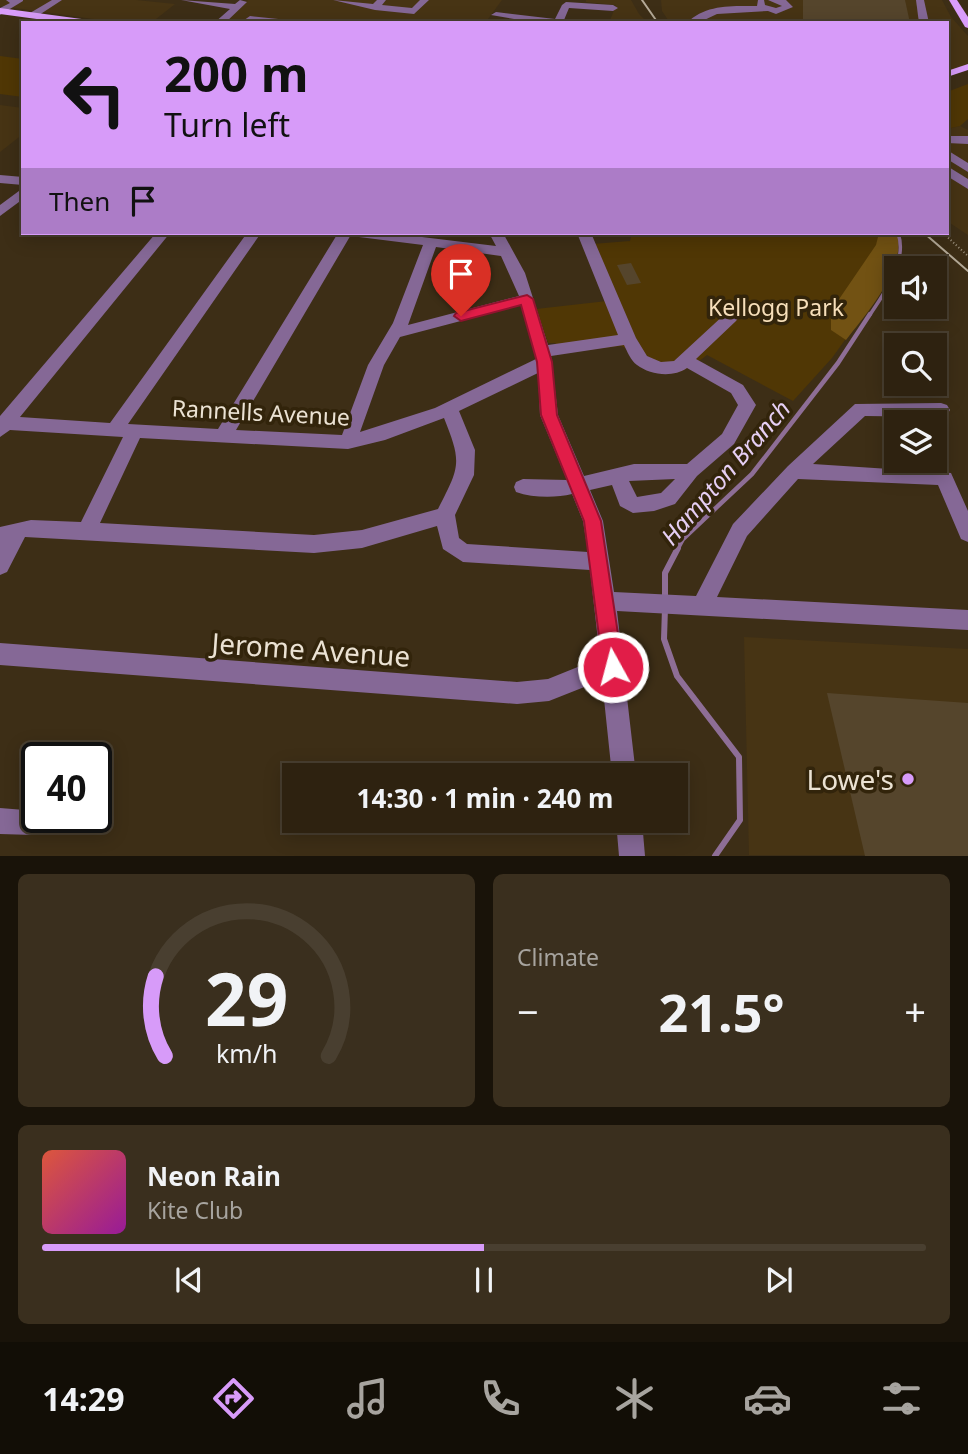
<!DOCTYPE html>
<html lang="en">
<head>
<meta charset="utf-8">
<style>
  body { margin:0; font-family:"Noto Sans",sans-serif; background:#3a2f1e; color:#f1f3f6; height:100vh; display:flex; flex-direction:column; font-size:26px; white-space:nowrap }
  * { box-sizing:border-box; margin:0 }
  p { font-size:23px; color:#a7a49f }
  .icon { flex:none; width:38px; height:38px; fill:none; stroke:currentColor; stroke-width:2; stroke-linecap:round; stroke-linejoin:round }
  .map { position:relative; height:856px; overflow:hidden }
  .details { display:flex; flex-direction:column; gap:18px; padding:18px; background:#191309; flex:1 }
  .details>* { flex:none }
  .banner { position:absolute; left:21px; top:21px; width:928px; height:214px; border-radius:0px; box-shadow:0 4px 18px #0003,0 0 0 2px #493f30; background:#d79bf9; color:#111; overflow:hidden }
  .fabs { position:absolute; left:884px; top:256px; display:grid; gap:14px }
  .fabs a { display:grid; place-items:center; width:63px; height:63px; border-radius:0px; background:#2e2210; box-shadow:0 4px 18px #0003,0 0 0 2px #493f30; font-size:35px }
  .speed { position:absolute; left:21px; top:742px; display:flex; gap:14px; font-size:35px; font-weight:700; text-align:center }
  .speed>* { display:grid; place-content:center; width:91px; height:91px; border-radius:50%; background:#2e2210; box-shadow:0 4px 18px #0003,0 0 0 2px #493f30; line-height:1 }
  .speed .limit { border:4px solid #111; border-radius:10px; background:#fff; color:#111 }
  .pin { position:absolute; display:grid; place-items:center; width:60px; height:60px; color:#fff; margin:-72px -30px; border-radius:50% 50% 50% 0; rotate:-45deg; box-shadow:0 0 7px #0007 }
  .pin .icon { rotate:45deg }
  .me { position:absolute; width:77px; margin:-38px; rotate:353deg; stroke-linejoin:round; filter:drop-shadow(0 0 5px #0008) }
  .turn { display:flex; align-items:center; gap:24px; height:147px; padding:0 28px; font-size:32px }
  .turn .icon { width:91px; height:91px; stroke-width:2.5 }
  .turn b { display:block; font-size:49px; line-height:60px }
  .then { display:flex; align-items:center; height:66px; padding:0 28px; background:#0003; gap:14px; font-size:26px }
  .big { font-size:52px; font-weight:700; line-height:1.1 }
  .details .card { flex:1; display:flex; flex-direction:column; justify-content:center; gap:10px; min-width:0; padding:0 24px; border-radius:10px; background:#3a2f1e }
  .details .dial { align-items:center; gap:0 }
  .dial svg { height:182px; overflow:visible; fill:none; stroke:#493f30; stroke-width:7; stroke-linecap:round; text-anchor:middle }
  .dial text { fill:#f1f3f6; stroke:none }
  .song { display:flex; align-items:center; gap:21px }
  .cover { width:84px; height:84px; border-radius:10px; background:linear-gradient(135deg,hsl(10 70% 55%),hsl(300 70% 35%)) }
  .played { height:7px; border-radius:4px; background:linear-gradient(90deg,#d79bf9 50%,#493f30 50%) }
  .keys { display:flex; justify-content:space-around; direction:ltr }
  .heat { display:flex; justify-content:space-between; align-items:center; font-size:38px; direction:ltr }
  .details .tiles { flex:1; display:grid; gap:18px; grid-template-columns:1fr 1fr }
  .card:last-child { grid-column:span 2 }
  .trip { position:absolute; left:282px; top:763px; width:406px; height:70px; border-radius:0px; background:#2e2210; box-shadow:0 4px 18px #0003,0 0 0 2px #493f30; font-weight:700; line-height:70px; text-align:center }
  .tabs { display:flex; height:112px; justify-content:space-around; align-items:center; background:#120e06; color:#a7a49f }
  .tabs .icon { width:49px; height:49px }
  .tabs .selected { color:#d79bf9 }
  .tabs b { font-size:32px; color:#f1f3f6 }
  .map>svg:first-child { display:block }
  .built { fill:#473414 }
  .green { fill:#503705 }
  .forest { fill:#725213 }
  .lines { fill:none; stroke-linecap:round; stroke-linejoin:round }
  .stream-far2 { stroke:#8e6e96; stroke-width:3.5 }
  .stream-far1 { stroke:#8e6e96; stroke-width:4.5 }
  .stream { stroke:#8e6e96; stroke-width:6 }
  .building { fill:#55452c }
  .path { stroke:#9c917e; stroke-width:2; stroke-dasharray:1 2.5; stroke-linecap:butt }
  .minor { fill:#856896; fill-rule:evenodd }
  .major { fill:#d99dfb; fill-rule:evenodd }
  .tram { stroke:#b4a997; stroke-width:2 }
  .route { fill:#e11d48; stroke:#92132f; stroke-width:2 }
  .poi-dot { fill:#d79bf9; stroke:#32240b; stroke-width:2.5 }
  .labels { text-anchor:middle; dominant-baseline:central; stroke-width:7; stroke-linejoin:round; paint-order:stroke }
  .park-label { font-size:23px; fill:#f7dfba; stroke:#32240b }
  .street-label { font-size:23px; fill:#ebe2d3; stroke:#32240b }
  .water-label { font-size:24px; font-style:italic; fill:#e6cff4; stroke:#32240b }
  .near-street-label { font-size:28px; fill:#ebe2d3; stroke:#32240b }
  .near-poi-label { font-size:28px; fill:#ebe2d3; stroke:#32240b; text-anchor:end }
</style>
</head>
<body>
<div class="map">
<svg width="968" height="856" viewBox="0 0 968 856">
  <rect width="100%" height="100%" fill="#3d2e16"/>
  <g class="built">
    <path d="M 0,0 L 136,0 L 175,4 L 151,23 L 122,23 L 0,6 Z"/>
    <path d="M 248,0 L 502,0 L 485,23 L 223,23 Z"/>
    <path d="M 586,0 L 631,0 L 639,14 L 648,23 L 609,23 L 616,5 L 586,2 Z"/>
    <path d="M 661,0 L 942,0 L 951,17 L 968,36 L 968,65 L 947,71 L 947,23 L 670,23 L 662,11 Z"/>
    <path d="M 0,105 L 23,108 L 23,134 L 0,152 Z"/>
    <path d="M 960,126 L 968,130 L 968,235 L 947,221 L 947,129 Z"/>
    <path d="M 744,637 L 968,649 L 968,855 L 749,855 Z"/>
  </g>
  <g class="green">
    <path d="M 0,56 L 23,59 L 23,97 L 0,94 Z"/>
    <path d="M 968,84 L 968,119 L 960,126 L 947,129 L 947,92 Z"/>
    <path d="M 632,233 L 894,233 L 883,287 L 832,358 L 793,401 L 707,355 C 660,392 662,365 621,346 L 563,353 L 555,343 L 548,343 L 536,309 L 616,300 L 592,244 L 630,241 Z"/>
  </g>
  <path class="forest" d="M 874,233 L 897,233 C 907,268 866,314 846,340 L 831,330 L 831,311 L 876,245 L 878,237 Z"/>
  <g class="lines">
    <path class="stream-far2" d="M 869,316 C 884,294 908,261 898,233"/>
    <path class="stream-far1" d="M 677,550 L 683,539 L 752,474 L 838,363 L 870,314"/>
    <g class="stream">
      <path d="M 665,599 L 665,573 L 678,548"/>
      <path d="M 665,608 L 664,639 L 677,676 L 739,757 L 740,820 L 715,856"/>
    </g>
  </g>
  <g class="building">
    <path d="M 803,0 L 905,0 L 910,23 L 803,23 Z"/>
    <path d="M 631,263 L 641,283 L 627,285 L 617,265 Z"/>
    <path d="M 827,693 L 968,703 L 968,856 L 865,856 Z"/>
  </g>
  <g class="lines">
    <path class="path" d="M 943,233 L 968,256"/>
    <g class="minor">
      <path d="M 6,0 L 23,0 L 23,1 L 0,15 L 0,8 L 10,3 Z"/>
      <path d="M 52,0 L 62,0 L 36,17 L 30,17 L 30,13 Z"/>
      <path d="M 181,0 L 235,4 L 240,0 L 247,2 L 225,23 L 214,23 L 230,9 Z"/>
      <path d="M 333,0 L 373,4 L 377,0 L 386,0 L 382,5 L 412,8 L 420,0 L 429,0 L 414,14 L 375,10 Z"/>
      <path d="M 758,0 L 764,0 L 765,5 L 776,8 L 782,6 L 768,0 L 786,0 L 793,7 L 776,14 L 768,11 L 717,14 L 698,23 L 687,23 C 705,4 733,6 757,6 Z"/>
      <path d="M 916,0 L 924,0 L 929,23 L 919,23 Z"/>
      <path d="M 566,2 L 613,5 L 618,8 L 613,11 L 569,8 L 564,20 L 569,23 L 538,23 L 491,15 L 496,12 L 555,19 L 562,5 Z"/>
      <path d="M 250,16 L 288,20 L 293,23 L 240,23 Z"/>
      <path d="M 401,20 L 424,20 L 429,23 L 396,23 Z"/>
      <path d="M 947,136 L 968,136 L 968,144 L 947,143 Z"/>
      <path d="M 947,150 L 968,163 L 968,172 L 947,159 Z"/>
      <path d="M 947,166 L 968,179 L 968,189 L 947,176 Z"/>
      <path d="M 0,175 L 23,177 L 23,185 L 0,183 Z"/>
      <path d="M 23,188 L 23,199 L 0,216 L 0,205 Z"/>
      <path d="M 156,233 L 170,233 L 20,417 L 110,423 L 247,233 L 261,233 L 128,424 L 218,429 L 338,233 L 352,233 L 236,430 L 342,435 L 368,365 L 393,323 L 423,245 L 359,237 L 352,233 L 389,233 L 496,246 L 489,233 L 503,233 L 525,273 L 548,345 L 618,335 L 577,233 L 591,233 L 636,338 L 647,356 L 661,362 L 674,361 L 726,313 L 736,313 L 739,317 L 736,321 L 696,359 L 743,385 L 756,405 L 734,444 L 697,476 L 675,504 L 654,511 L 633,513 L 620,506 L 612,485 L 590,490 L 603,521 L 614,592 L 696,596 L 733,524 L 788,466 L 855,404 L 941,403 L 947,405 L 950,410 L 947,415 L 941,417 L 865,416 L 813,464 L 951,473 L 968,511 L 968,542 L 961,539 L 938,485 L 798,479 L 747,536 L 717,597 L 968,610 L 968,630 L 617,611 L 636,775 L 612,775 L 602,680 L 549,701 L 517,704 L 0,665 L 0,643 L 517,682 L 548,679 L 600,658 L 590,570 L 463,562 L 443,549 L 437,526 L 362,548 L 314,553 L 25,537 L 7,572 L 0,575 L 0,527 L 31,520 L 81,522 L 123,437 L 10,430 L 0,437 L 0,416 ZM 436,247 L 501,256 L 519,296 L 408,325 ZM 521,305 L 536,359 L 435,408 L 360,432 L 384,365 L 400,337 ZM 624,345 C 627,351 631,361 637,365 C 650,375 673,378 687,368 L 731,393 L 738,405 L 722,434 L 687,464 L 634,464 L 584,476 L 558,415 L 551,356 ZM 538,373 L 540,415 L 567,480 L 523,479 L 516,482 L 514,487 L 516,492 C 533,498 556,498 572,494 L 583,521 L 588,552 L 467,544 L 459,538 L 455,515 L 474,475 L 475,450 L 459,411 ZM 444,418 C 462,463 460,466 438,509 L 362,530 L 314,535 L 100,523 L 140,438 L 348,449 L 385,440 ZM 675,479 L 661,493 L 637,497 L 629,481 Z"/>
      <path d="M 0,808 L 37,811 L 37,817 L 44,817 L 46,822 L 42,831 L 33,835 L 0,834 Z"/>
      <path d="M 616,821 L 642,821 L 645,856 L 619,856 Z"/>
    </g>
    <g class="major">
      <path d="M 949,0 L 957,0 L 968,17 L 968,28 L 965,27 Z"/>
      <path d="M 0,8 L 89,20 L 94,23 L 66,23 L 0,14 Z"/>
      <path d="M 968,64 L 968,70 L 947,77 L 947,71 Z"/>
    </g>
    <g class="tram">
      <path d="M 642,0 L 658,23"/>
      <path d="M 924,233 L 968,271"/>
    </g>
  </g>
  <path class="route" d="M 527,295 L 533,299 L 552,362 L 557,415 L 601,521 L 623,667 L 620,674 L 613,677 L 606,674 L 603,667 L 584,521 L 541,415 L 537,362 L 521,305 L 461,321 L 454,316 L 456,313 Z"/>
  <circle class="poi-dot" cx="908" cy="779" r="7"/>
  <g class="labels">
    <g class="park-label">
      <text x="776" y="307">Kellogg Park</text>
    </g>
    <g class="street-label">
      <text transform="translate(261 412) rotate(3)">Rannells Avenue</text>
    </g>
    <g class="water-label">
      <text transform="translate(725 472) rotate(-49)">Hampton Branch</text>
    </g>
    <g class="near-street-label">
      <text transform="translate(311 649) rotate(4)">Jerome Avenue</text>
    </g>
    <g class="near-poi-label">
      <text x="894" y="779">Lowe's</text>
    </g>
  </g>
</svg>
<div class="fabs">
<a><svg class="icon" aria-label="sound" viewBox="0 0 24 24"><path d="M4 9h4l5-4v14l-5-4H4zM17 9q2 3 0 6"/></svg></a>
<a><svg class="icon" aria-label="search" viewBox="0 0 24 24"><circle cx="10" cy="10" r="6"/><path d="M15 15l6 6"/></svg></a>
<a><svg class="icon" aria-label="layers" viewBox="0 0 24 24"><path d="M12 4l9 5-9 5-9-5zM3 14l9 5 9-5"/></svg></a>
</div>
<div class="speed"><div class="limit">40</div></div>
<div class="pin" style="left:461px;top:316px;background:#d93025"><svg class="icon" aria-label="arrive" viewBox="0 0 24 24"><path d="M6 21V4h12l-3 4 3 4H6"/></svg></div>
<svg class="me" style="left:613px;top:667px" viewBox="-20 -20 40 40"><circle r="17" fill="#e11d48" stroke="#fff" stroke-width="3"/><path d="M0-11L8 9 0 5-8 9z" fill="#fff"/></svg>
<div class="trip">14:30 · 1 min · 240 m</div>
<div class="banner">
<div class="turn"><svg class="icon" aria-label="left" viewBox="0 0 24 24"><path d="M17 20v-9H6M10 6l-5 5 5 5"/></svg><div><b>200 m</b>Turn left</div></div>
<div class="then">Then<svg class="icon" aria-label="arrive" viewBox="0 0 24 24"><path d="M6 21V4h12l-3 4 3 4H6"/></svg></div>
</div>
</div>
<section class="details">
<div class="tiles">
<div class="card dial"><svg viewBox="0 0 100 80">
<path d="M14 69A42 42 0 1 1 86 69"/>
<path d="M14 69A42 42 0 0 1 10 34" stroke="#d79bf9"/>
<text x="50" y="56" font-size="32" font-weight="700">29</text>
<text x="50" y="72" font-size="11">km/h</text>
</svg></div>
<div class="card"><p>Climate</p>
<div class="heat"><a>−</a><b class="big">21.5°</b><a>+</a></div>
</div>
<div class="card">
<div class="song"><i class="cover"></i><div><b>Neon Rain</b><p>Kite Club</p></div></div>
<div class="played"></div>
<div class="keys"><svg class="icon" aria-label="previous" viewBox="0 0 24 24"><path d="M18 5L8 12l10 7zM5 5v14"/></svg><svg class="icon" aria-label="pause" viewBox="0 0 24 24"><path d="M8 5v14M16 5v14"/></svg><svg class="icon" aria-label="next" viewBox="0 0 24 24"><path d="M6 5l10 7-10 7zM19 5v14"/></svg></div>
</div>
</div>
</section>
<nav class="tabs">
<b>14:29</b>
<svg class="icon selected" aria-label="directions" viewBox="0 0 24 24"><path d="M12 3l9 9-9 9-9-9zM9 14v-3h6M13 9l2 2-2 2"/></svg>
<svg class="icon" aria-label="music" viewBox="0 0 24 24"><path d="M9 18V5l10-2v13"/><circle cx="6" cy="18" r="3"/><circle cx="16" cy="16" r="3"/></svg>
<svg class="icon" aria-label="phone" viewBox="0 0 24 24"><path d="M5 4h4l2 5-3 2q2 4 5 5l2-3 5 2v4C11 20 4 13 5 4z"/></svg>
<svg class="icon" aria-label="climate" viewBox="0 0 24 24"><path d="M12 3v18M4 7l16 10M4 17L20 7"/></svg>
<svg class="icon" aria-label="car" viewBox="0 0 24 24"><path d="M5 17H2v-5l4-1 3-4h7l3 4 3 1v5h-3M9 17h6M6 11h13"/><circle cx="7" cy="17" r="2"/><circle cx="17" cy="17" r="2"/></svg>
<svg class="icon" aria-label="filters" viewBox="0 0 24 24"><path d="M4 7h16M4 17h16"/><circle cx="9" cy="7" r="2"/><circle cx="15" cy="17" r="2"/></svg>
</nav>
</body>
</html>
